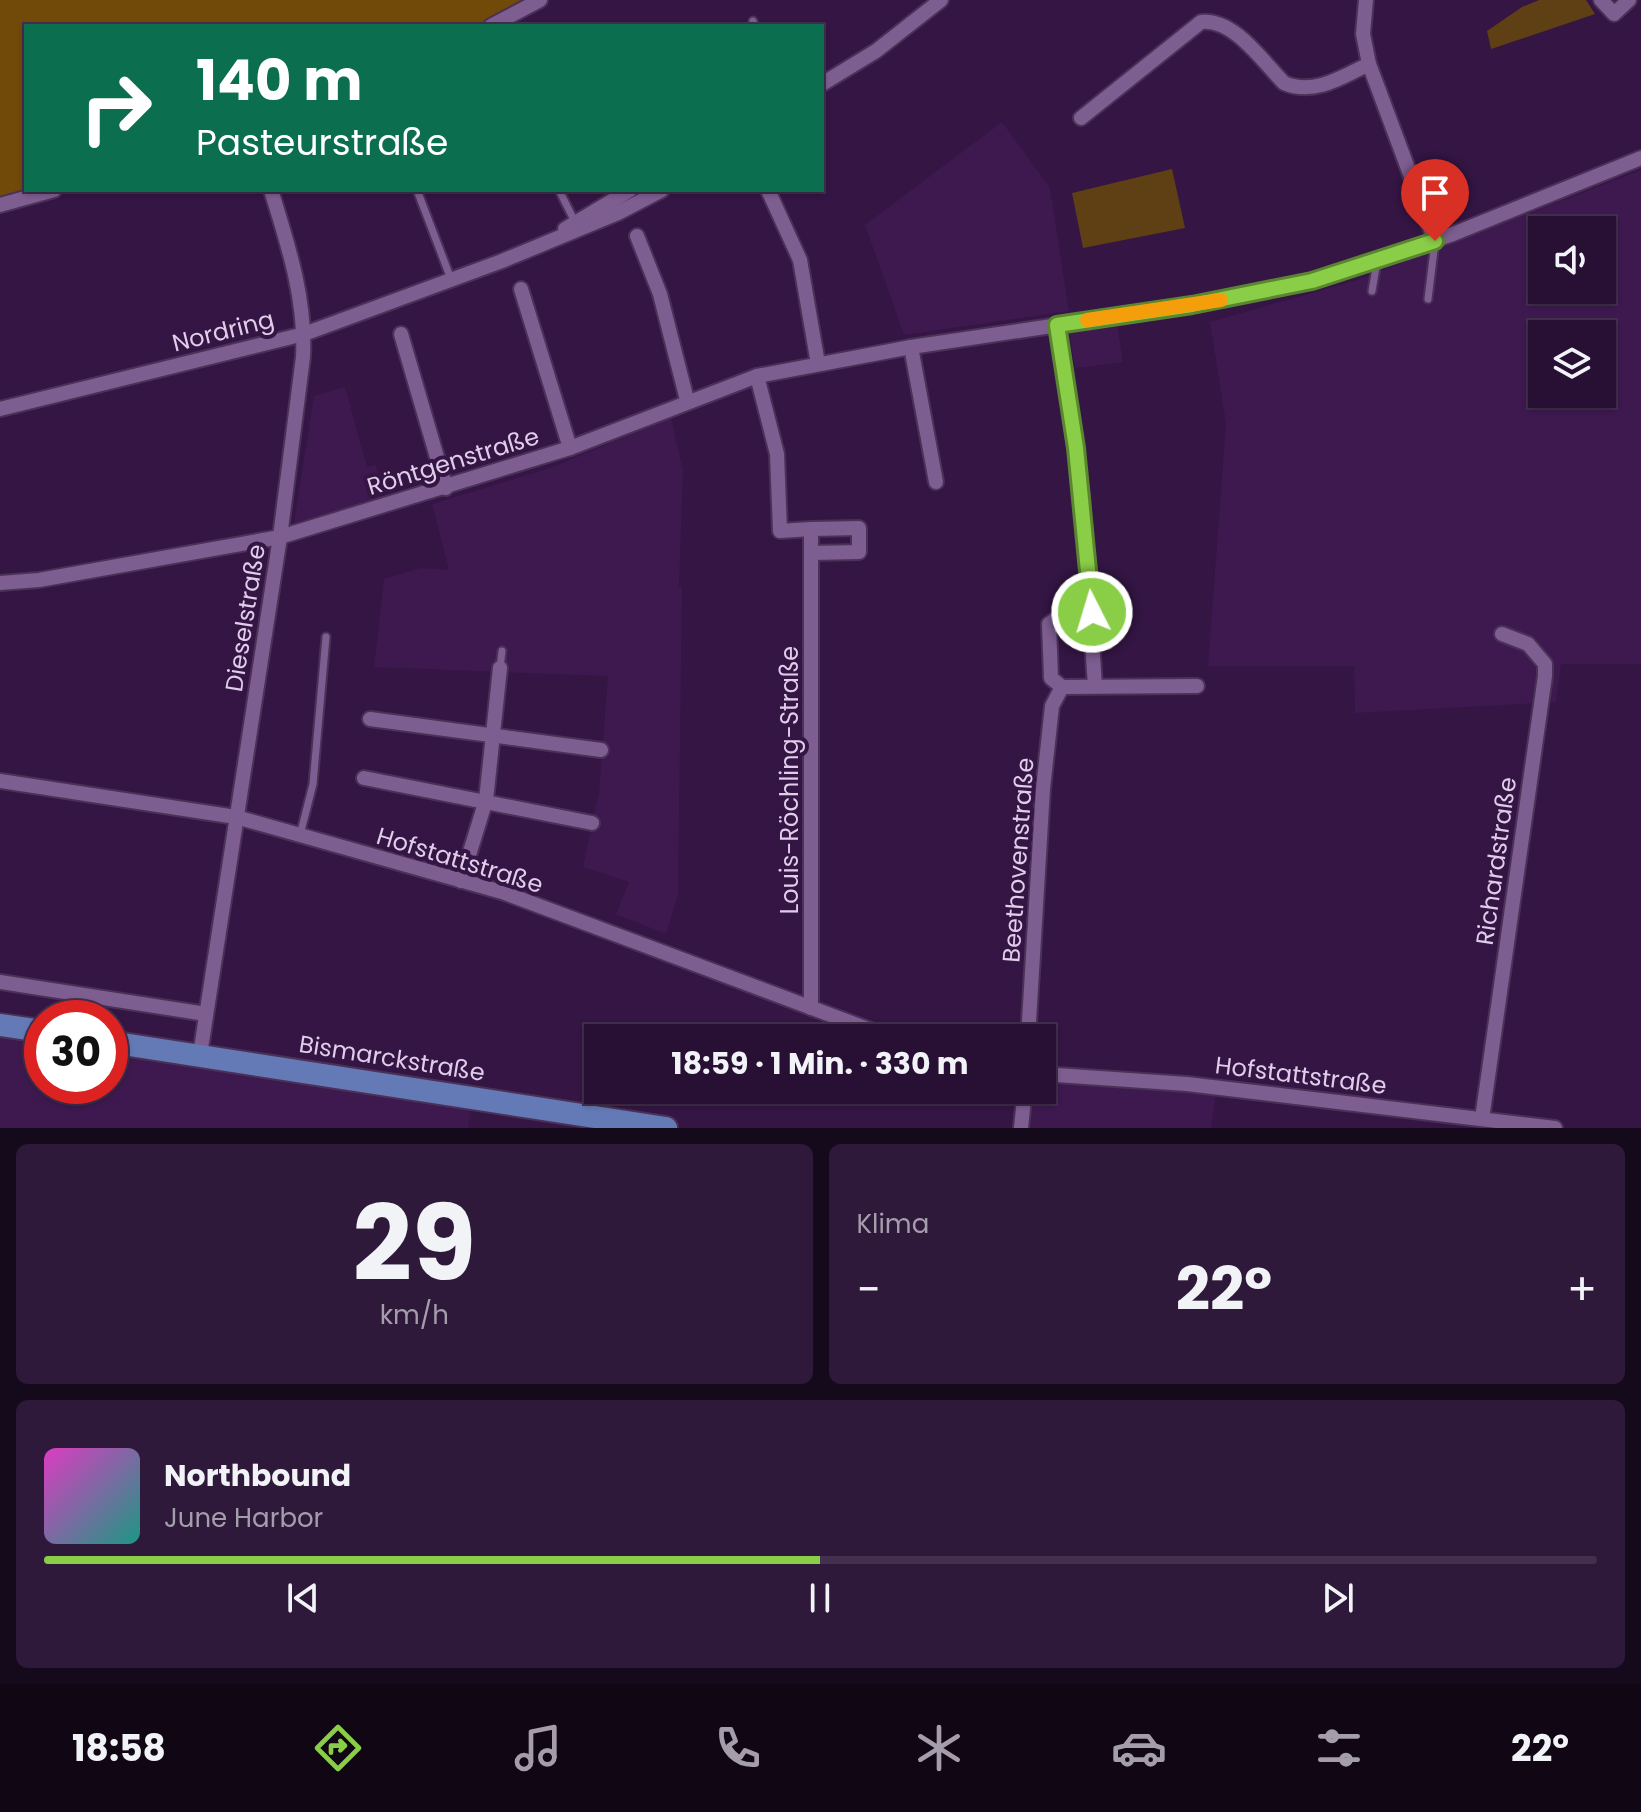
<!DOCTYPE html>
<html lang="de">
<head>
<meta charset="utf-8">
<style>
  body { margin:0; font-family:Poppins,sans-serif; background:#2f193b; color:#f1f3f6; height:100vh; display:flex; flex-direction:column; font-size:30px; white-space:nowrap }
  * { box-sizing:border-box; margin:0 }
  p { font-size:26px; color:#a49dac }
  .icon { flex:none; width:44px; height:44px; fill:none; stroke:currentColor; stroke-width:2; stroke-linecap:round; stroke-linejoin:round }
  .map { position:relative; height:1128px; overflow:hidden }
  .drawer { display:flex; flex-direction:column; gap:16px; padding:16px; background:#15091c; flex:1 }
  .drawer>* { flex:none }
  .banner { position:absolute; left:24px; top:24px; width:800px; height:168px; border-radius:0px; box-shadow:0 2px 6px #0004,0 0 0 2px #43304e; background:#0b6e4f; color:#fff; overflow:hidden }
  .controls { position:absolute; left:1528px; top:216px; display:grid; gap:16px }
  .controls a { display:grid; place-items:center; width:88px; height:88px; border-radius:0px; background:#271033; box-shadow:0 2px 6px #0004,0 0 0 2px #43304e; font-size:40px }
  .speed { position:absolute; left:24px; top:1000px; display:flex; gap:16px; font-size:40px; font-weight:700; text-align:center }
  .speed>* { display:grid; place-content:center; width:104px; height:104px; border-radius:50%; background:#271033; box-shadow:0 2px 6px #0004,0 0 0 2px #43304e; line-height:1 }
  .speed .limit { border:12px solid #d22; background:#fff; color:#111 }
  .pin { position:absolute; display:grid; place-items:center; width:68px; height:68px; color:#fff; margin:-82px -34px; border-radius:50% 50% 50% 0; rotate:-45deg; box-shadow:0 0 8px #0007 }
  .pin .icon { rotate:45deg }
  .me { position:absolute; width:88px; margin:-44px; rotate:355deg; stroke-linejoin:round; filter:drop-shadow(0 0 6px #0008) }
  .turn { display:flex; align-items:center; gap:28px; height:168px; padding:0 40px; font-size:36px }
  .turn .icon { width:104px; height:104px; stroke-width:2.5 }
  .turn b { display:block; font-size:56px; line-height:68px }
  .big { font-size:60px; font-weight:700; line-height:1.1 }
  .drawer .card { flex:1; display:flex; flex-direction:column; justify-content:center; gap:12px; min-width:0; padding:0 28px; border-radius:12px; background:#2f193b }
  .drawer .dial { align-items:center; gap:0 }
  .dial b { font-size:104px; line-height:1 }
  .song { display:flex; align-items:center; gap:24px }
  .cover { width:96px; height:96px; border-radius:12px; background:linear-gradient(135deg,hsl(310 70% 55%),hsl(170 70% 35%)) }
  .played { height:8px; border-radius:4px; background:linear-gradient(90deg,#8ace48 50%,#43304e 50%) }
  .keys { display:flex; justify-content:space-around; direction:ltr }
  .heat { display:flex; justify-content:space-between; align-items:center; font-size:44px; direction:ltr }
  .drawer .tiles { flex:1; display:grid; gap:16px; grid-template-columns:1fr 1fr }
  .card:last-child { grid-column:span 2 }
  .trip { position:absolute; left:584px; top:1024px; width:472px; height:80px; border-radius:0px; background:#271033; box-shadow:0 2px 6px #0004,0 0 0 2px #43304e; font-weight:700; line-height:80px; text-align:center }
  .dock { display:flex; height:128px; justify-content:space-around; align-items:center; background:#100614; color:#a49dac }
  .dock .icon { width:56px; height:56px }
  .dock .selected { color:#8ace48 }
  .dock b { font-size:36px; color:#f1f3f6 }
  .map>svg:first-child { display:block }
  .built { fill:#3d194f; fill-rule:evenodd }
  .green { fill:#5e4014 }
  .forest { fill:#714a0a }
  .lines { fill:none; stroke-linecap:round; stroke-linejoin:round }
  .service-casing { stroke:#4a3157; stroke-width:11 }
  .minor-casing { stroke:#4a3157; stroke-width:18 }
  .primary-casing { stroke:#4a3157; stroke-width:26 }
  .service { stroke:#7e5d91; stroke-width:7 }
  .minor { stroke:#7e5d91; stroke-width:14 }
  .primary { stroke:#647ab6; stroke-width:22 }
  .route-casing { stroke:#5a862f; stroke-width:20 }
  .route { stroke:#8ace48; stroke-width:14 }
  .slow { stroke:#f59e0b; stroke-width:14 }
  .labels { text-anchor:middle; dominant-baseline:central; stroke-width:8; stroke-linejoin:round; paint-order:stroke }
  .street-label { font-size:24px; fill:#dfcdea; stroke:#341544 }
</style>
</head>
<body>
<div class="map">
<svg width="1641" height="1128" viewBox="0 0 1641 1128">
  <rect width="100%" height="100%" fill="#341544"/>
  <g class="built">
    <path d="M 1002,122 L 1050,188 L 1069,311 L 904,335 L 865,225 Z"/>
    <path d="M 1641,170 L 1641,664 L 1561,664 L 1556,702 L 1355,713 L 1354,666 L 1208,666 L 1226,424 L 1210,322 L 1357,280 ZM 1542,230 L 1602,230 L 1602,290 L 1542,290 ZM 1542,334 L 1602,334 L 1602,394 L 1542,394 Z"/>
    <path d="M 1117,323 L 1123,362 L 1075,368 L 1069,331 Z"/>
    <path d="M 345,387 L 367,467 L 376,465 L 384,497 L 294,523 L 314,396 Z"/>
    <path d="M 671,418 L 683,470 L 679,586 L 682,587 L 678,895 L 666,934 L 616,914 L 629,882 L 583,867 L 599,793 L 608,676 L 374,667 L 384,579 L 420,568 L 449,570 L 432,504 L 550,468 Z"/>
    <path d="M 0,1035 L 42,1042 L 42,1086 L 110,1086 L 110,1052 L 471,1108 L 468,1128 L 0,1128 Z"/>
    <path d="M 1042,1076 L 1216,1093 L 1211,1128 L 1030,1128 L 1034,1090 L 1042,1090 Z"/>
  </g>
  <g class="green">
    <path d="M 1539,0 L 1586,0 L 1595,14 L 1491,49 L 1487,31 L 1522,7 Z"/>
    <path d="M 1172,169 L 1185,228 L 1083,248 L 1072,193 Z"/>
  </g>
  <path class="forest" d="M 0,0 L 531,0 L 486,26 L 26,26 L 26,189 L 0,197 Z"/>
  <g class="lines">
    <g class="service-casing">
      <g id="service">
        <path d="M 753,21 L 755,26"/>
        <path d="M 417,190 L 451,279"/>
        <path d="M 559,190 L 575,222"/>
        <path d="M 1372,291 L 1377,262"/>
        <path d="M 1428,299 L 1435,242"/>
        <path d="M 500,668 L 502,651"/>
        <path d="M 300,835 L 313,784 L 326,637"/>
      </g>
    </g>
    <g class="minor-casing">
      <g id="minor">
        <path d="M 1366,0 L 1363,34 L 1369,64 L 1435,241"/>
        <path d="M 1601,0 L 1614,14 L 1629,0"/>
        <path d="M 491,26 L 540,0"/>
        <path d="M 822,84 L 876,51 L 941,0"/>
        <path d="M 1081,118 L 1201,22 C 1234,18 1263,62 1284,83 C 1314,96 1342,77 1369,64"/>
        <path d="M 768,190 L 800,260 L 818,364"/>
        <path d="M 0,205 L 54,190"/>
        <path d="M 565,229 L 630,190"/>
        <path d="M 637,236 L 660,294 L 687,400"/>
        <path d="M 521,289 L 570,448"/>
        <path d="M 1057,325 L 1082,494 L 1095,686"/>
        <path d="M 401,334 L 446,488"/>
        <path d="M 911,347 L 936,482"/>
        <path d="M 757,376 L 777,454 L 780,531 L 811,529 L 811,1008"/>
        <path d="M 0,409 L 304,334 L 502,261 L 618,213 L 662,190"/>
        <path d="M 811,529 L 859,528 L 859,552 L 811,553"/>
        <path d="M 0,583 L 39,580 L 280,537 L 570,448 L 757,376 L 911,347 L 1192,305 L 1312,281 L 1453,234 L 1641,158"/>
        <path d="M 1092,612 L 1063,614 L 1049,624 L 1051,678 L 1062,687 L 1197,686"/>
        <path d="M 370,719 L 601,750"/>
        <path d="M 364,778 L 592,823"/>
        <path d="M 0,781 L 236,817 L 502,892 L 892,1038"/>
        <path d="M 461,881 L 486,800 L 500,668"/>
        <path d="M 0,982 L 206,1014"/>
        <path d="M 1028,1038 L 1043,789 L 1052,706 L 1062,687"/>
        <path d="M 200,1055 L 280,537 L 303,357 C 306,299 288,245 271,190"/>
        <path d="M 1042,1074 L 1187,1084 L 1555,1128"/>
        <path d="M 1482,1119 L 1545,676 L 1545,664 L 1528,644 L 1502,634"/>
        <path d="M 1021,1128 L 1025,1090"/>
      </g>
    </g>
    <g class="primary-casing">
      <g id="primary">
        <path d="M 0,1025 L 42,1031"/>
        <path d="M 110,1042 L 666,1128"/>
      </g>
    </g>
    <use href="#service" class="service"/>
    <use href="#minor" class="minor"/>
    <use href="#primary" class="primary"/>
  </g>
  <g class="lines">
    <g class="route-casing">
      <path id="route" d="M 1092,612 L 1076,448 L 1057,325 L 1192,305 L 1312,281 L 1435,241"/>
    </g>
    <use href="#route" class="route"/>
    <path class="slow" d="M 1087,320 L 1221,300"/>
  </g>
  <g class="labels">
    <g class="street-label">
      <text transform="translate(223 331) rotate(-14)">Nordring</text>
      <text transform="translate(453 461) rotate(-17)">Röntgenstraße</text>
      <text transform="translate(245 618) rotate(-81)">Dieselstraße</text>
      <text transform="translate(789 780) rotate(-90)">Louis-Röchling-Straße</text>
      <text transform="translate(460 860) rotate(17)">Hofstattstraße</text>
      <text transform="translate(1018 860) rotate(-86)">Beethovenstraße</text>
      <text transform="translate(1496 861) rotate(-82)">Richardstraße</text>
      <text transform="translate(392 1058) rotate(9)">Bismarckstraße</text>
      <text transform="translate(1301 1075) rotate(7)">Hofstattstraße</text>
    </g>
  </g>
</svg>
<div class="controls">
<a><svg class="icon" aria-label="sound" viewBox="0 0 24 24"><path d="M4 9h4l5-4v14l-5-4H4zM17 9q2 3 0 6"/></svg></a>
<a><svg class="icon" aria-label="layers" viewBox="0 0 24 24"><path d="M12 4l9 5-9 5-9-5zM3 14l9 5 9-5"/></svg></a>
</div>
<div class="speed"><div class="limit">30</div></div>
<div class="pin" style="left:1435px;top:241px;background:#d93025"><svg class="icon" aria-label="arrive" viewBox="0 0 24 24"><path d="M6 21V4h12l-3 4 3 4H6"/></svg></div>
<svg class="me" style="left:1092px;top:612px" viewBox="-20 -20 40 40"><circle r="17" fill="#8ace48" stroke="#fff" stroke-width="3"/><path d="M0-11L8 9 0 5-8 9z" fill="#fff"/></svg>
<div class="trip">18:59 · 1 Min. · 330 m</div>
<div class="banner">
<div class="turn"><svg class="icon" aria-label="right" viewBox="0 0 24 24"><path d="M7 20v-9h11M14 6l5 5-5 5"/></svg><div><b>140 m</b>Pasteurstraße</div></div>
</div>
</div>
<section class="drawer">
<div class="tiles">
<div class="card dial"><b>29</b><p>km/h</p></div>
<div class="card"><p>Klima</p>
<div class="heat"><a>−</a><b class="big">22°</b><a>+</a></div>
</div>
<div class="card">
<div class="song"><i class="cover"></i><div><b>Northbound</b><p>June Harbor</p></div></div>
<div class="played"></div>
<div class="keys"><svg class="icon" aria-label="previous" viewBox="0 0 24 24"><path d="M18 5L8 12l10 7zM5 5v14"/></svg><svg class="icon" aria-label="pause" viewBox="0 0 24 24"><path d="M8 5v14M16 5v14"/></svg><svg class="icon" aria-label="next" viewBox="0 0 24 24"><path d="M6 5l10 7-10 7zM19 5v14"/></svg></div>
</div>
</div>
</section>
<nav class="dock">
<b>18:58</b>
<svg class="icon selected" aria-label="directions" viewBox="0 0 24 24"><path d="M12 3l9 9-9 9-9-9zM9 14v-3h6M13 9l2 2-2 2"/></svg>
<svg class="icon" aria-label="music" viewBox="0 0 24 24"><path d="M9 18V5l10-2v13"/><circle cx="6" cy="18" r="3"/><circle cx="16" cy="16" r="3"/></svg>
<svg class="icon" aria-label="phone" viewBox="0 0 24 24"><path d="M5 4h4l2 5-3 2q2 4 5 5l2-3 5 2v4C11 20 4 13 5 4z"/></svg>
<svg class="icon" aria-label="climate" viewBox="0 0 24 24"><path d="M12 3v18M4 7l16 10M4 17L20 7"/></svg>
<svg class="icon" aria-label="car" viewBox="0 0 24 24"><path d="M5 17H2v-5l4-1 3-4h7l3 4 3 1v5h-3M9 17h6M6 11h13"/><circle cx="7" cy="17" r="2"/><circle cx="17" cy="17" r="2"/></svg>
<svg class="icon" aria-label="filters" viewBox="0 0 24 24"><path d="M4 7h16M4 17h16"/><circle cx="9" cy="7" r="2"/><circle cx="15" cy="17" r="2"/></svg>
<b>22°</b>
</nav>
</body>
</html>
